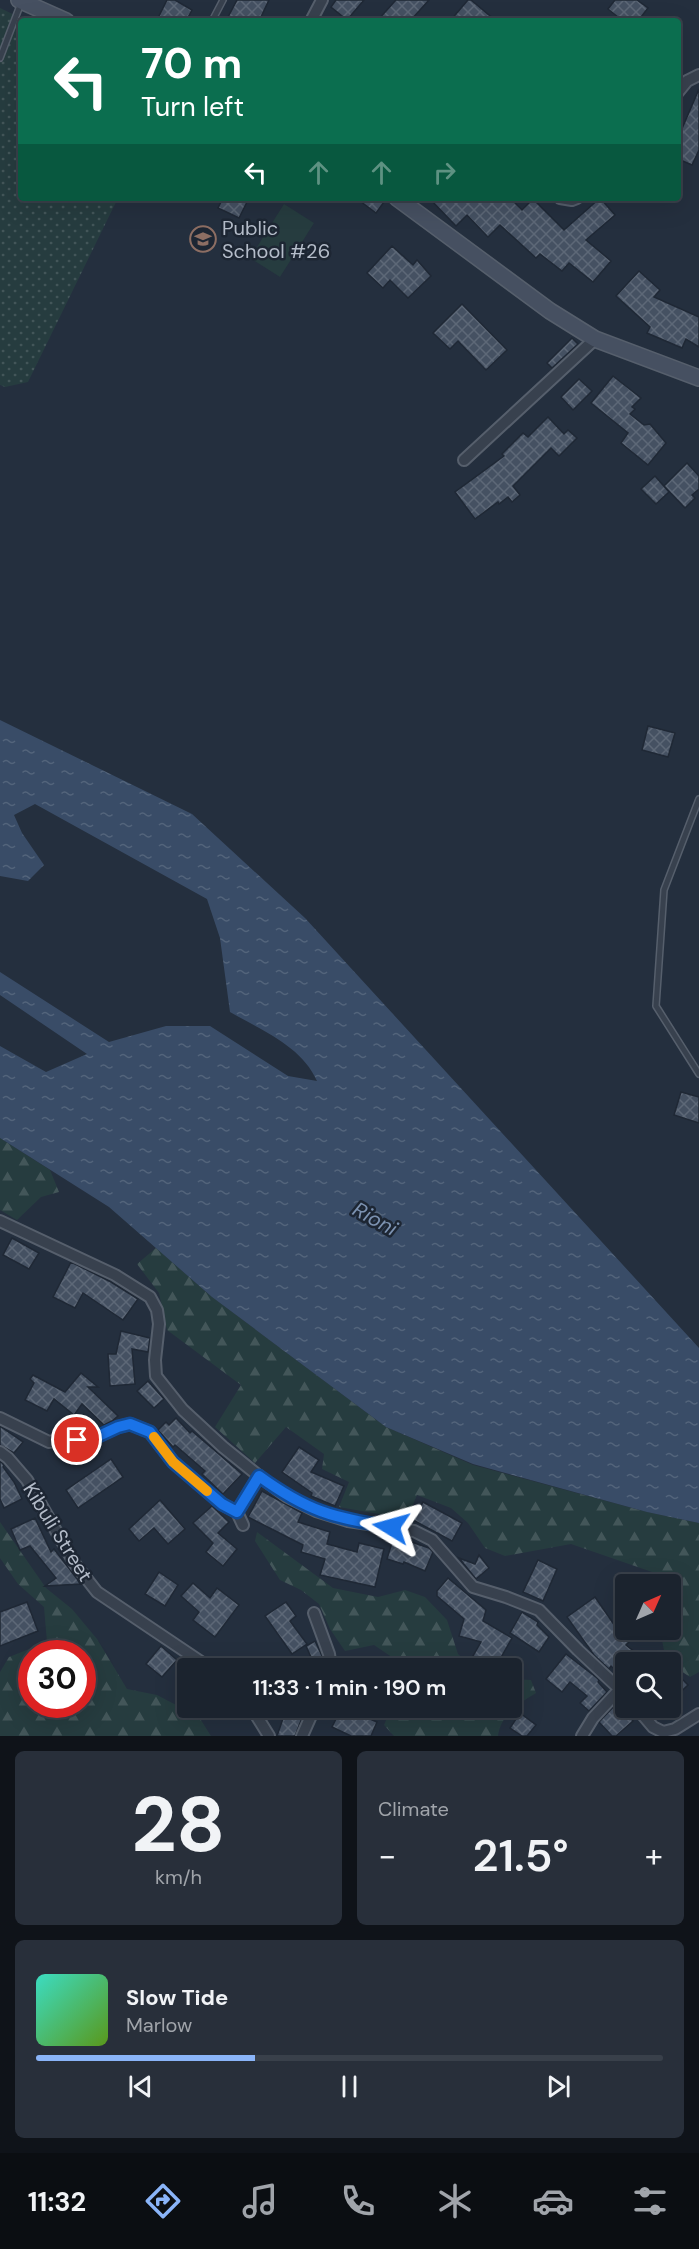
<!DOCTYPE html>
<html lang="en">
<head>
<meta charset="utf-8">
<style>
  body { margin:0; font-family:"DM Sans",sans-serif; background:#282f3a; color:#f1f3f6; height:100vh; display:flex; flex-direction:column; font-size:22px; white-space:nowrap }
  * { box-sizing:border-box; margin:0 }
  p { font-size:20px; color:#a0a4aa }
  .icon { flex:none; width:33px; height:33px; fill:none; stroke:currentColor; stroke-width:2; stroke-linecap:round; stroke-linejoin:round }
  .map { position:relative; height:1736px; overflow:hidden }
  .panel { display:flex; flex-direction:column; gap:15px; padding:15px; background:#0f1319; flex:1 }
  .panel>* { flex:none }
  .top-card { position:absolute; left:18px; top:18px; width:663px; height:183px; border-radius:6px; box-shadow:0 6px 24px #0002,0 0 0 2px #39404a; background:#0b6e4f; color:#fff; overflow:hidden }
  .needle { width:39px; rotate:45deg }
  .buttons { position:absolute; left:615px; top:1574px; display:grid; gap:12px }
  .buttons a { display:grid; place-items:center; width:66px; height:66px; border-radius:6px; background:#1b232e; box-shadow:0 6px 24px #0002,0 0 0 2px #39404a; font-size:30px }
  .speed { position:absolute; left:18px; top:1640px; display:flex; gap:12px; font-size:30px; font-weight:700; text-align:center }
  .speed>* { display:grid; place-content:center; width:78px; height:78px; border-radius:50%; background:#1b232e; box-shadow:0 6px 24px #0002,0 0 0 2px #39404a; line-height:1 }
  .speed .limit { border:9px solid #d22; background:#fff; color:#111 }
  .pin { position:absolute; display:grid; place-items:center; width:51px; height:51px; color:#fff; margin:-26px; border:3px solid #fff; border-radius:50%; box-shadow:0 2px 6px #0007 }
  .me { position:absolute; width:66px; margin:-33px; rotate:278deg; stroke-linejoin:round; filter:drop-shadow(0 0 4px #0008) }
  .turn { display:flex; align-items:center; gap:21px; height:126px; padding:0 24px; font-size:27px }
  .turn .icon { width:78px; height:78px; stroke-width:2.5 }
  .turn b { display:block; font-size:42px; line-height:51px }
  .lanes { display:flex; align-items:center; height:57px; padding:0 24px; background:#0003; justify-content:center; gap:30px; direction:ltr }
  .lanes .off { opacity:.35 }
  .big { font-size:45px; font-weight:600; line-height:1.1 }
  .panel .tile { flex:1; display:flex; flex-direction:column; justify-content:center; gap:9px; min-width:0; padding:0 21px; border-radius:9px; background:#282f3a }
  .panel .dial { align-items:center; gap:0 }
  .dial b { font-size:78px; line-height:1 }
  .song { display:flex; align-items:center; gap:18px }
  .cover { width:72px; height:72px; border-radius:9px; background:linear-gradient(135deg,hsl(170 70% 55%),hsl(90 70% 35%)) }
  .played { height:6px; border-radius:3px; background:linear-gradient(90deg,#8ab4f8 35%,#39404a 35%) }
  .keys { display:flex; justify-content:space-around; direction:ltr }
  .heat { display:flex; justify-content:space-between; align-items:center; font-size:33px; direction:ltr }
  .panel .tiles { flex:1; display:grid; gap:15px; grid-template-columns:1fr 1fr }
  .tile:last-child { grid-column:span 2 }
  .trip { position:absolute; left:177px; top:1658px; width:345px; height:60px; border-radius:6px; background:#1b232e; box-shadow:0 6px 24px #0002,0 0 0 2px #39404a; font-weight:600; line-height:60px; text-align:center }
  .tab-bar { display:flex; height:96px; justify-content:space-around; align-items:center; background:#0b0e12; color:#a0a4aa }
  .tab-bar .icon { width:42px; height:42px }
  .tab-bar .active { color:#8ab4f8 }
  .tab-bar b { font-size:27px; color:#f1f3f6 }
  .map>svg:first-child { display:block }
  .grass { fill:#263c3f }
  .forest { fill:url(#forest-firs); fill-rule:evenodd }
  .park { fill:url(#park-dots) }
  .water { fill:url(#water-ripples) }
  .building { fill:url(#building-cross-hatch); stroke:#1f2835; stroke-width:1.5 }
  .lines { fill:none; stroke-linecap:round; stroke-linejoin:round }
  .service-casing { stroke:#565f6c; stroke-width:8 }
  .minor-casing { stroke:#565f6c; stroke-width:14 }
  .secondary-casing { stroke:#565f6c; stroke-width:18 }
  .service { stroke:#38414e; stroke-width:5 }
  .minor { stroke:#38414e; stroke-width:10 }
  .secondary { stroke:#465061; stroke-width:15 }
  .route-casing { stroke:#114b97; stroke-width:15 }
  .route { stroke:#1a73e8; stroke-width:10 }
  .slow { stroke:#f59e0b; stroke-width:10 }
  .labels { text-anchor:middle; dominant-baseline:central; stroke-width:5; stroke-linejoin:round; paint-order:stroke }
  .poi-label { font-size:20px; fill:#b4bcc9; stroke:#1d2633; text-anchor:start }
  .street-label { font-size:20px; fill:#b4bcc9; stroke:#1d2633 }
  .water-label { font-size:21px; font-style:italic; fill:#7c92b1; stroke:#1d2633 }
</style>
</head>
<body>
<div class="map">
<svg width="699" height="1736" viewBox="0 0 699 1736">
  <defs>
    <pattern id="forest-firs" width="22" height="20" patternUnits="userSpaceOnUse" patternTransform="scale(1.5)"><rect width="22" height="20" fill="#263c3f"/><path d="M5 1l3.5 6h-7zM16 11l3.5 6h-7z" fill="#435659"/></pattern>
    <pattern id="park-dots" width="8" height="8" patternUnits="userSpaceOnUse" patternTransform="scale(1.5)"><rect width="8" height="8" fill="#263c3f"/><path d="M2 2h.1M6 6h.1" fill="none" stroke="#435659" stroke-width="1.8" stroke-linecap="round"/></pattern>
    <pattern id="water-ripples" width="26" height="14" patternUnits="userSpaceOnUse" patternTransform="scale(1.5)"><rect width="26" height="14" fill="#394c67"/><path d="M2 4q2-2 4 0t4 0M15 11q2-2 4 0t4 0" fill="none" stroke="#53647b"/></pattern>
    <pattern id="building-cross-hatch" width="8" height="8" patternUnits="userSpaceOnUse" patternTransform="scale(1.5)"><rect width="8" height="8" fill="#455162"/><path d="M0 0l8 8M0 8l8-8" fill="none" stroke="#5d6877"/></pattern>
  </defs>
  <rect width="100%" height="100%" fill="#242f3e"/>
  <path class="grass" d="M 284,204 L 314,223 L 280,277 L 250,258 Z"/>
  <g class="forest">
    <path d="M 0,1138 L 50,1170 L 59,1192 L 41,1197 L 17,1220 L 0,1210 Z"/>
    <path d="M 156,1248 L 212,1297 L 386,1427 L 473,1465 L 647,1512 L 699,1523 L 699,1672 L 690,1677 L 666,1661 L 660,1629 L 670,1629 L 670,1584 L 656,1584 L 655,1573 L 571,1544 L 505,1556 L 485,1548 L 468,1523 L 451,1508 L 417,1495 L 407,1519 L 339,1507 L 349,1482 L 322,1469 L 324,1454 L 286,1427 L 255,1463 L 215,1427 L 241,1385 L 167,1330 L 159,1293 L 137,1264 Z"/>
    <path d="M 0,1522 L 46,1588 L 72,1609 L 97,1639 L 127,1689 L 157,1695 L 199,1717 L 211,1736 L 0,1736 L 0,1672 L 9,1657 L 47,1642 L 44,1607 L 18,1584 L 0,1558 ZM 32,1653 L 82,1653 L 82,1704 L 32,1704 Z"/>
    <path d="M 257,1532 L 333,1588 L 378,1597 L 405,1590 L 425,1597 L 447,1620 L 458,1654 L 473,1668 L 408,1668 L 374,1645 L 345,1651 L 330,1629 L 319,1604 L 301,1590 L 280,1580 L 255,1541 Z"/>
    <path d="M 512,1679 L 531,1680 L 536,1693 C 518,1704 501,1714 498,1736 L 394,1736 L 384,1725 L 392,1707 L 512,1707 Z"/>
  </g>
  <path class="park" d="M 0,8 L 27,21 L 21,21 L 21,198 L 118,198 L 28,382 L 5,387 L 0,385 Z"/>
  <path class="water" d="M 0,720 L 192,814 L 305,918 L 699,1348 L 699,1523 L 647,1512 L 473,1464 L 386,1427 L 212,1297 L 109,1207 L 0,1138 L 0,1046 L 46,1072 L 87,1054 L 0,995 L 0,972 L 109,1042 L 166,1026 L 210,1026 L 288,1076 L 317,1081 C 302,1046 261,1030 230,1012 L 220,938 L 207,899 L 35,804 L 14,815 L 22,833 L 44,865 L 28,881 L 0,876 Z"/>
  <g class="building">
    <path d="M 167,0 L 175,0 L 192,10 L 186,21 L 164,21 L 158,18 Z"/>
    <path d="M 237,0 L 269,0 L 259,21 L 226,21 Z"/>
    <path d="M 336,0 L 364,0 L 347,20 L 331,7 Z"/>
    <path d="M 396,0 L 429,0 L 410,21 L 377,21 Z"/>
    <path d="M 468,0 L 471,0 L 496,21 L 450,21 Z"/>
    <path d="M 615,0 L 637,0 L 648,8 L 638,21 L 623,21 L 608,9 Z"/>
    <path d="M 699,89 L 699,150 L 692,165 L 678,159 L 678,129 L 681,131 Z"/>
    <path d="M 223,198 L 249,198 L 239,218 L 218,208 Z"/>
    <path d="M 356,198 L 378,198 L 384,202 L 376,213 Z"/>
    <path d="M 429,198 L 510,198 L 522,210 L 533,199 L 564,230 L 600,198 L 615,215 L 586,240 L 611,261 L 593,282 L 569,263 L 562,271 L 540,254 L 536,258 L 500,225 L 488,237 L 467,215 L 456,226 Z"/>
    <path d="M 392,246 L 413,265 L 417,260 L 431,276 L 408,298 L 390,280 L 383,288 L 367,273 Z"/>
    <path d="M 639,271 L 660,290 L 654,297 L 699,317 L 699,347 L 686,339 L 682,348 L 647,333 L 650,327 L 616,296 Z"/>
    <path d="M 462,304 L 507,350 L 486,370 L 458,341 L 450,349 L 433,333 Z"/>
    <path d="M 572,338 L 578,344 L 552,368 L 547,363 Z"/>
    <path d="M 613,376 L 641,398 L 632,407 L 635,409 L 630,414 L 644,425 L 650,424 L 666,443 L 648,465 L 621,443 L 628,433 L 591,403 Z"/>
    <path d="M 579,379 L 592,391 L 573,410 L 561,397 Z"/>
    <path d="M 548,417 L 564,434 L 568,430 L 577,438 L 559,456 L 551,448 L 513,486 L 520,495 L 512,502 L 508,497 L 499,504 L 498,502 L 475,519 L 455,492 L 504,456 L 502,454 L 523,433 L 528,437 Z"/>
    <path d="M 687,463 L 699,476 L 699,489 L 692,495 L 695,498 L 685,508 L 664,486 Z"/>
    <path d="M 655,476 L 669,492 L 656,504 L 641,489 Z"/>
    <path d="M 648,726 L 675,733 L 668,757 L 642,750 Z"/>
    <path d="M 681,1092 L 699,1097 L 699,1123 L 674,1115 Z"/>
    <path d="M 12,1238 L 39,1253 L 29,1269 L 3,1255 Z"/>
    <path d="M 71,1262 L 111,1282 L 138,1299 L 123,1320 L 83,1293 L 75,1308 L 53,1297 Z"/>
    <path d="M 121,1331 L 150,1338 L 148,1352 L 132,1349 L 135,1384 L 110,1386 L 108,1354 L 116,1354 Z"/>
    <path d="M 81,1373 L 98,1387 L 88,1387 L 118,1416 L 112,1421 L 104,1425 L 82,1404 L 74,1415 L 54,1399 L 47,1411 L 25,1400 L 34,1383 L 30,1379 L 33,1375 L 65,1392 Z"/>
    <path d="M 148,1381 L 164,1399 L 154,1408 L 137,1391 Z"/>
    <path d="M 176,1418 L 190,1433 L 192,1431 L 242,1474 L 223,1494 L 202,1474 L 205,1471 L 175,1445 L 173,1447 L 158,1430 L 166,1422 L 169,1425 Z"/>
    <path d="M 0,1426 L 23,1442 L 14,1453 L 0,1445 Z"/>
    <path d="M 299,1447 L 319,1460 L 311,1472 L 344,1486 L 335,1506 L 311,1496 L 312,1493 L 282,1472 Z"/>
    <path d="M 111,1459 L 123,1477 L 78,1508 L 66,1490 Z"/>
    <path d="M 0,1461 L 4,1465 L 3,1467 L 14,1482 L 22,1499 L 4,1508 L 0,1499 Z"/>
    <path d="M 262,1491 L 302,1513 L 298,1522 L 330,1532 L 327,1544 L 357,1552 L 359,1543 L 384,1549 L 375,1587 L 320,1575 L 325,1559 L 301,1552 L 303,1545 L 248,1517 Z"/>
    <path d="M 160,1500 L 185,1529 L 168,1544 L 154,1528 L 139,1541 L 129,1529 Z"/>
    <path d="M 423,1502 L 462,1523 L 452,1541 L 413,1520 Z"/>
    <path d="M 212,1506 L 229,1522 L 218,1533 L 237,1549 L 223,1566 L 206,1552 L 213,1543 L 193,1523 Z"/>
    <path d="M 35,1518 L 51,1552 L 54,1549 L 81,1584 L 45,1586 L 56,1578 L 30,1546 L 20,1550 L 11,1529 Z"/>
    <path d="M 394,1536 L 429,1548 L 433,1552 L 425,1571 L 404,1562 L 403,1564 L 387,1559 Z"/>
    <path d="M 479,1555 L 489,1568 L 476,1579 L 459,1558 L 475,1564 Z"/>
    <path d="M 538,1560 L 557,1569 L 543,1601 L 523,1592 Z"/>
    <path d="M 159,1572 L 178,1585 L 165,1606 L 145,1594 Z"/>
    <path d="M 448,1578 L 486,1610 L 483,1621 L 512,1638 L 495,1668 L 473,1656 L 481,1642 L 459,1636 L 464,1619 L 437,1596 L 437,1591 Z"/>
    <path d="M 193,1583 L 210,1598 L 217,1588 L 239,1605 L 215,1637 L 193,1620 L 199,1612 L 181,1596 Z"/>
    <path d="M 595,1597 L 615,1626 L 630,1641 L 626,1645 L 647,1662 L 626,1662 L 626,1679 L 611,1666 L 609,1669 L 594,1655 L 567,1617 Z"/>
    <path d="M 27,1602 L 38,1631 L 0,1646 L 0,1612 Z"/>
    <path d="M 286,1602 L 296,1616 L 290,1621 L 307,1644 L 292,1654 L 265,1616 Z"/>
    <path d="M 522,1612 L 538,1622 L 537,1625 L 549,1637 L 539,1652 L 510,1633 Z"/>
    <path d="M 315,1641 L 322,1656 L 323,1668 L 316,1668 L 306,1646 Z"/>
    <path d="M 161,1646 L 177,1660 L 162,1677 L 146,1664 Z"/>
    <path d="M 566,1654 L 597,1678 L 599,1680 L 598,1682 L 607,1692 L 589,1711 L 580,1703 L 587,1696 L 570,1682 L 562,1692 L 546,1679 Z"/>
    <path d="M 670,1667 L 688,1685 L 670,1702 Z"/>
    <path d="M 617,1703 L 633,1721 L 616,1736 L 612,1736 L 599,1722 Z"/>
    <path d="M 287,1707 L 304,1713 L 295,1736 L 277,1736 Z"/>
    <path d="M 342,1707 L 377,1722 L 371,1736 L 351,1736 L 332,1727 Z"/>
    <path d="M 520,1713 L 536,1725 L 527,1736 L 522,1736 L 510,1728 Z"/>
  </g>
  <g class="lines">
    <g class="service-casing">
      <g id="service">
        <path d="M 212,21 L 223,0"/>
        <path d="M 0,58 L 21,3"/>
        <path d="M 699,799 L 664,890 L 656,1006 L 699,1074"/>
      </g>
    </g>
    <g class="minor-casing">
      <g id="minor">
        <path d="M 311,21 L 322,0"/>
        <path d="M 678,92 L 687,81 L 699,75"/>
        <path d="M 560,198 L 572,200 L 577,198"/>
        <path d="M 464,460 L 595,339"/>
        <path d="M 0,1221 L 115,1275 L 150,1297 L 157,1310 L 159,1324 L 155,1360 L 156,1376 L 183,1410 L 223,1447 L 259,1476 L 286,1496 L 316,1511 L 348,1521 L 414,1531 L 432,1540 L 473,1587 L 506,1597 L 539,1610 L 578,1650 L 626,1695"/>
        <path d="M 0,1418 L 49,1442 L 63,1439 L 90,1440 L 118,1427 L 130,1424 L 150,1432 L 173,1462 L 222,1504 L 237,1512"/>
        <path d="M 0,1452 L 8,1458 L 27,1480 L 75,1564 L 97,1592 L 210,1668"/>
        <path d="M 243,1525 L 237,1512 L 259,1476"/>
        <path d="M 314,1613 L 329,1654 L 331,1668"/>
        <path d="M 251,1707 L 269,1736"/>
        <path d="M 636,1707 L 653,1727 L 663,1732 L 675,1729 L 699,1714"/>
        <path d="M 302,1736 L 315,1707"/>
        <path d="M 582,1736 L 593,1718 L 620,1689"/>
      </g>
    </g>
    <g class="secondary-casing">
      <g id="secondary">
        <path d="M 19,0 L 66,21"/>
        <path d="M 397,198 L 550,311 L 595,339 L 699,378"/>
      </g>
    </g>
    <use href="#service" class="service"/>
    <use href="#minor" class="minor"/>
    <use href="#secondary" class="secondary"/>
  </g>
  <g class="lines">
    <g class="route-casing">
      <path id="route" d="M 77,1440 L 90,1440 L 118,1427 L 130,1424 L 150,1432 L 173,1462 L 222,1504 L 237,1512 L 259,1476 C 307,1511 333,1518 391,1527"/>
    </g>
    <use href="#route" class="route"/>
    <path class="slow" d="M 154,1437 L 173,1462 L 207,1491"/>
  </g>
  <defs>
    <g id="school-ring" transform="scale(1.35)"><circle r="9.5" fill="#1d2633" stroke="#8d6e63" stroke-width="1.5"/><path d="M0-5L7-2L0 1L-7-2ZM-4 1L0 2.5L4 1V4Q0 6-4 4Z" fill="#8d6e63"/></g>
  </defs>
  <g fill-rule="evenodd">
    <use href="#school-ring" x="203" y="239"/>
  </g>
  <g class="labels">
    <g class="poi-label">
      <text x="222" y="228">Public<tspan x="222" dy="23">School #26</tspan></text>
    </g>
    <g class="street-label">
      <text transform="translate(58 1532) rotate(58)">Kibuli Street</text>
    </g>
    <g class="water-label">
      <text transform="translate(375 1219) rotate(29)">Rioni</text>
    </g>
  </g>
</svg>
<div class="buttons">
<a><svg class="needle" viewBox="-14 -14 28 28"><path d="M0-13l5 13h-10z" fill="#e53935"/><path d="M0 13l5-13h-10z" fill="#a0a4aa"/></svg></a>
<a><svg class="icon" aria-label="search" viewBox="0 0 24 24"><circle cx="10" cy="10" r="6"/><path d="M15 15l6 6"/></svg></a>
</div>
<div class="speed"><div class="limit">30</div></div>
<div class="pin" style="left:77px;top:1440px;background:#d93025"><svg class="icon" aria-label="arrive" viewBox="0 0 24 24"><path d="M6 21V4h12l-3 4 3 4H6"/></svg></div>
<svg class="me" style="left:391px;top:1527px" viewBox="-20 -20 40 40"><path d="M0-17L14 15 0 8-14 15z" fill="#1a73e8" stroke="#fff" stroke-width="4"/></svg>
<div class="trip">11:33 · 1 min · 190 m</div>
<div class="top-card">
<div class="turn"><svg class="icon" aria-label="left" viewBox="0 0 24 24"><path d="M17 20v-9H6M10 6l-5 5 5 5"/></svg><div><b>70 m</b>Turn left</div></div>
<div class="lanes"><svg class="icon" aria-label="left" viewBox="0 0 24 24"><path d="M17 20v-9H6M10 6l-5 5 5 5"/></svg><svg class="icon off" aria-label="ahead" viewBox="0 0 24 24"><path d="M12 20V5M6 11l6-6 6 6"/></svg><svg class="icon off" aria-label="ahead" viewBox="0 0 24 24"><path d="M12 20V5M6 11l6-6 6 6"/></svg><svg class="icon off" aria-label="right" viewBox="0 0 24 24"><path d="M7 20v-9h11M14 6l5 5-5 5"/></svg></div>
</div>
</div>
<section class="panel">
<div class="tiles">
<div class="tile dial"><b>28</b><p>km/h</p></div>
<div class="tile"><p>Climate</p>
<div class="heat"><a>−</a><b class="big">21.5°</b><a>+</a></div>
</div>
<div class="tile">
<div class="song"><i class="cover"></i><div><b>Slow Tide</b><p>Marlow</p></div></div>
<div class="played"></div>
<div class="keys"><svg class="icon" aria-label="previous" viewBox="0 0 24 24"><path d="M18 5L8 12l10 7zM5 5v14"/></svg><svg class="icon" aria-label="pause" viewBox="0 0 24 24"><path d="M8 5v14M16 5v14"/></svg><svg class="icon" aria-label="next" viewBox="0 0 24 24"><path d="M6 5l10 7-10 7zM19 5v14"/></svg></div>
</div>
</div>
</section>
<nav class="tab-bar">
<b>11:32</b>
<svg class="icon active" aria-label="directions" viewBox="0 0 24 24"><path d="M12 3l9 9-9 9-9-9zM9 14v-3h6M13 9l2 2-2 2"/></svg>
<svg class="icon" aria-label="music" viewBox="0 0 24 24"><path d="M9 18V5l10-2v13"/><circle cx="6" cy="18" r="3"/><circle cx="16" cy="16" r="3"/></svg>
<svg class="icon" aria-label="phone" viewBox="0 0 24 24"><path d="M5 4h4l2 5-3 2q2 4 5 5l2-3 5 2v4C11 20 4 13 5 4z"/></svg>
<svg class="icon" aria-label="climate" viewBox="0 0 24 24"><path d="M12 3v18M4 7l16 10M4 17L20 7"/></svg>
<svg class="icon" aria-label="car" viewBox="0 0 24 24"><path d="M5 17H2v-5l4-1 3-4h7l3 4 3 1v5h-3M9 17h6M6 11h13"/><circle cx="7" cy="17" r="2"/><circle cx="17" cy="17" r="2"/></svg>
<svg class="icon" aria-label="filters" viewBox="0 0 24 24"><path d="M4 7h16M4 17h16"/><circle cx="9" cy="7" r="2"/><circle cx="15" cy="17" r="2"/></svg>
</nav>
</body>
</html>
